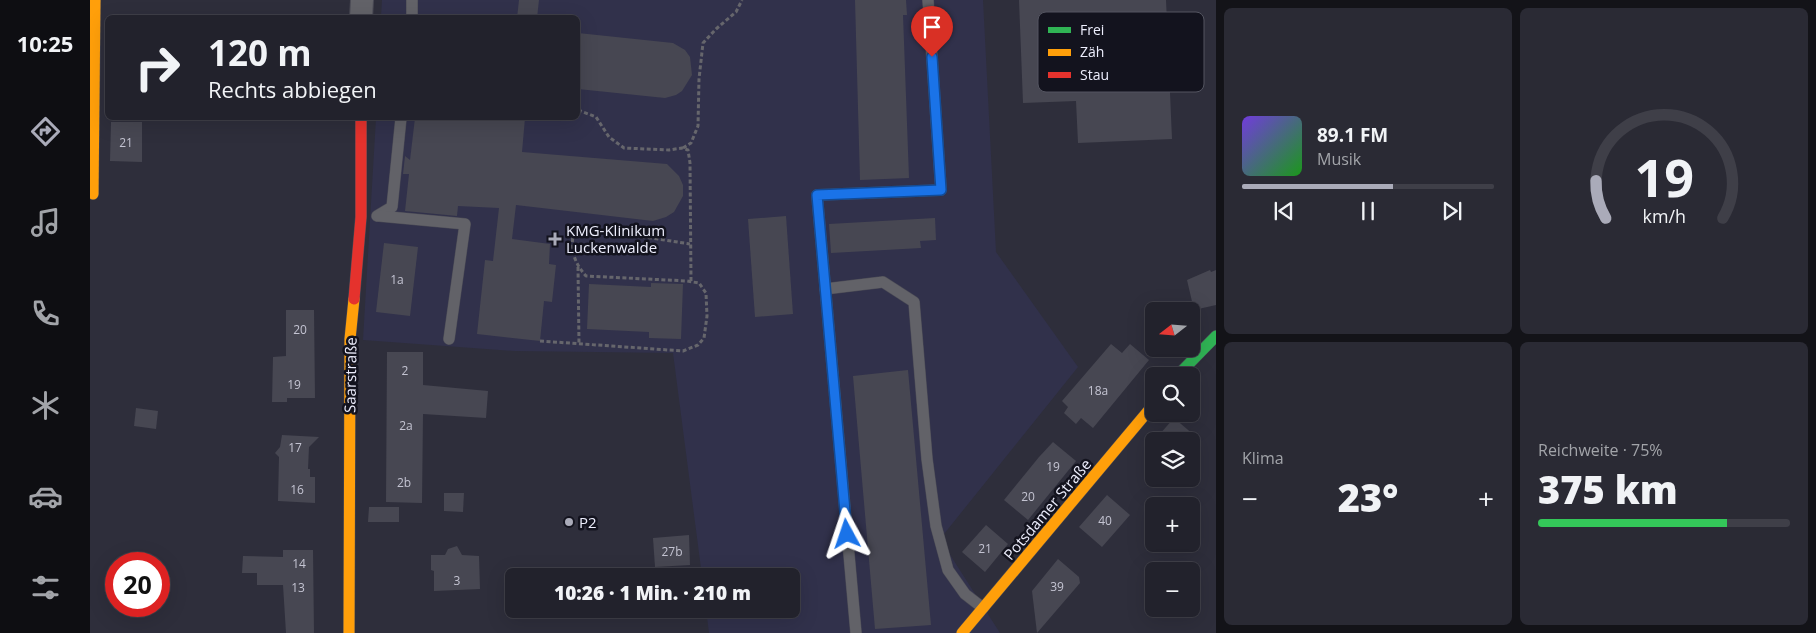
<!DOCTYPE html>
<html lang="de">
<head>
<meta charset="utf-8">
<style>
  body { margin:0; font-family:"Open Sans",sans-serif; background:#2a2a34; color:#f1f3f6; height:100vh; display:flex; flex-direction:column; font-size:19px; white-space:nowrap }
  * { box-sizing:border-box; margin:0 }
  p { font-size:16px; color:#a2a4a9 }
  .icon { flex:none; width:28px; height:28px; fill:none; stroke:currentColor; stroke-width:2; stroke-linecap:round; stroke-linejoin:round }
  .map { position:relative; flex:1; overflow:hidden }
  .side { display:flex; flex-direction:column; gap:8px; padding:8px; background:#131318; width:600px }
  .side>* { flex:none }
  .guide { position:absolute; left:15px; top:15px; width:475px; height:105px; border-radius:8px; box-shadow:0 5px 20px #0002,0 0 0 1px #3f3f48; background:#22222c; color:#f1f3f6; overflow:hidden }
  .needle { width:32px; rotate:253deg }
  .controls { position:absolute; left:1055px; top:302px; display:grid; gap:10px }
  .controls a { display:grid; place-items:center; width:55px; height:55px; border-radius:8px; background:#22222c; box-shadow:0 5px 20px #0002,0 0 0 1px #3f3f48; font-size:25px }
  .speed { position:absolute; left:15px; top:552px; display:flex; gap:10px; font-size:25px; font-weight:700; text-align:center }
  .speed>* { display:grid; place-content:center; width:65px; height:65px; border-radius:50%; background:#22222c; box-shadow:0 5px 20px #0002,0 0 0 1px #3f3f48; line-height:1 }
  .speed .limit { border:8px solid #d22; background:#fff; color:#111 }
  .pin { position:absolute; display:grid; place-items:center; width:42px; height:42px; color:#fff; margin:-51px -21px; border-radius:50% 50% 50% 0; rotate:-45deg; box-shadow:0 0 5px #0007 }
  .pin .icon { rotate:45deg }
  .me { position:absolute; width:55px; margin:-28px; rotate:355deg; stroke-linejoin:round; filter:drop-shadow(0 0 4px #0008) }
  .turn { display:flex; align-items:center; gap:18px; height:105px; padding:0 20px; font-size:22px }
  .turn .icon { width:65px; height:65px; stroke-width:2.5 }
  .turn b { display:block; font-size:35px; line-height:42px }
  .big { font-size:38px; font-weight:800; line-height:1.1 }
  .side .tile { flex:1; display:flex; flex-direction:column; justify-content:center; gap:8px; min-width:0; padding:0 18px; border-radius:8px; background:#2a2a34 }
  .side .dial { align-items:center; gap:0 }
  .dial svg { height:130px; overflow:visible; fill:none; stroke:#3f3f48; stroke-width:7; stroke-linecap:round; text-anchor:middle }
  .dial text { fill:#f1f3f6; stroke:none }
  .song { display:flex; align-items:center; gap:15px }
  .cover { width:60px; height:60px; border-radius:8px; background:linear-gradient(135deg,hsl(260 70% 55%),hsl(120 70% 35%)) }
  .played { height:5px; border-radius:2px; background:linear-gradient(90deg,#aaabb9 60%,#3f3f48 60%) }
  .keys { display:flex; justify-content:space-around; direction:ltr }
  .heat { display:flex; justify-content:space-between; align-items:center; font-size:28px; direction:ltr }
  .charge { height:8px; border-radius:4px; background:linear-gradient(90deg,#34c759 75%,#3f3f48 0) }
  .side .tiles { flex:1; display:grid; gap:8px; grid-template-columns:repeat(2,1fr) }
  .trip { position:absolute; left:415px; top:568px; width:295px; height:50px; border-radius:8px; background:#22222c; box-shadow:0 5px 20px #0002,0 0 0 1px #3f3f48; font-weight:800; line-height:50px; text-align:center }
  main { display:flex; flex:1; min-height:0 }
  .tab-bar { display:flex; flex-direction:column; width:90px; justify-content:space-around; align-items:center; background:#0e0e12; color:#a2a4a9 }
  .tab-bar .icon { width:35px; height:35px }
  .tab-bar .current { color:#aaabb9 }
  .tab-bar b { font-size:22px; color:#f1f3f6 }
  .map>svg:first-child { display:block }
  .built { fill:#31314b }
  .building { fill:#474752 }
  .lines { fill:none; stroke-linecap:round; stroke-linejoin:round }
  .lane-casing { stroke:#4a4a55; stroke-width:12 }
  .street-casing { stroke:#4a4a55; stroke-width:24 }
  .fast-casing { stroke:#4a4a55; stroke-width:12 }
  .slow-casing { stroke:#4a4a55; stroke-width:12 }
  .jam-casing { stroke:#4a4a55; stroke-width:12 }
  .path { stroke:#66666c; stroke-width:3; stroke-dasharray:4 2.5; stroke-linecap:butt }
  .lane { stroke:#626268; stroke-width:11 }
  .street { stroke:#626268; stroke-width:22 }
  .fast { stroke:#30b455; stroke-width:11 }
  .slow { stroke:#ff9f0a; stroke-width:11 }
  .jam { stroke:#e5322d; stroke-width:11 }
  .route-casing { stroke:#114b97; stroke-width:12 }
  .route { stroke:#1a73e8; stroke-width:9 }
  .poi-dot { fill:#aaabb9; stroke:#13131e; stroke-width:2 }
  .labels { text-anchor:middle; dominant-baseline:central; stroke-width:5; stroke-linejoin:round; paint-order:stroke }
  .number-label { font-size:12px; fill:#c4c4d2 }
  .poi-label { font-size:15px; fill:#edeefd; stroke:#13131e; text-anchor:start }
  .street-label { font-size:15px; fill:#edeefd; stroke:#13131e }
  .key { fill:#13131e; stroke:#545561; stroke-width:1 }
  .key-label { font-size:14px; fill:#edeefd }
</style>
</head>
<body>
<main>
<nav class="tab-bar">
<b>10:25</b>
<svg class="icon current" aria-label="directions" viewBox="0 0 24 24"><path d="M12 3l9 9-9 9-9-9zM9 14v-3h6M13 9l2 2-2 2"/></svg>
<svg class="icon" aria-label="music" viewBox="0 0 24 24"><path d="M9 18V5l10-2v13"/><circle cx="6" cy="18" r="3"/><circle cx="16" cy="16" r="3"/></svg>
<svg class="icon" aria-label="phone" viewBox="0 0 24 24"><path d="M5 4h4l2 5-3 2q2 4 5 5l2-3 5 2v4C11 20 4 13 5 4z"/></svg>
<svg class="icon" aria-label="climate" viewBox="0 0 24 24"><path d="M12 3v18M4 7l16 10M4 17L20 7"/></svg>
<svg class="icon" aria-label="car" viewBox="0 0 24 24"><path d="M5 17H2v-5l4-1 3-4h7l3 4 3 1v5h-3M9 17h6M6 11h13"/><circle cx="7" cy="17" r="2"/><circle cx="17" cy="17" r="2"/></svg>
<svg class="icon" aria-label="filters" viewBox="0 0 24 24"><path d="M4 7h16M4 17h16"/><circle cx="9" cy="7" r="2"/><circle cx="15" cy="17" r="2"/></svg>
</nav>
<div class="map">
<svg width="1126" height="633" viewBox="0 0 1126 633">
  <rect width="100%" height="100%" fill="#2e2e3b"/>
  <path class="built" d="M 292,0 L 893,0 L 906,252 L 988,367 L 850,539 L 910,633 L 619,633 L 616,609 L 701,609 L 701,576 L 612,576 L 583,353 L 425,351 L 273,340 L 286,118 L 488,118 L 488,18 L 291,17 Z"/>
  <g class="building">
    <path d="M 429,0 L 449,0 L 447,18 L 427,18 Z"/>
    <path d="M 765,0 L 816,0 L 817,15 L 813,15 L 819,178 L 770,180 Z"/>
    <path d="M 929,0 L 1076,0 L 1082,139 L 988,143 L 986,101 L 933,103 Z"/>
    <path d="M 488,33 L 583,43 L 595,50 L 600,57 L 602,75 L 592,91 L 586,95 L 575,98 L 488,89 Z"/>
    <path d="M 325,118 L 435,118 L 432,152 L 577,164 L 589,176 L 593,185 L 593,196 L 584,212 L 576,217 L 563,221 L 426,205 L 422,239 L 460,244 L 459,264 L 466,265 L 462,302 L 454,301 L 450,341 L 387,334 L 395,260 L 403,261 L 409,208 L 368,206 L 367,216 L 315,211 L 319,174 L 313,174 L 315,156 L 320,160 Z"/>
    <path d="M 21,122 L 52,122 L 52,162 L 20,161 Z"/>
    <path d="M 696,216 L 703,314 L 665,317 L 658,219 Z"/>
    <path d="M 845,218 L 846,240 L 830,241 L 831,248 L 741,253 L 739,224 Z"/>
    <path d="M 294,243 L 328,247 L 320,316 L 286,312 Z"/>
    <path d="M 1120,270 L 1121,272 L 1126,270 L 1126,305 L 1104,310 L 1097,280 Z"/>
    <path d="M 561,283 L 593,284 L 591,339 L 559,338 L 559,332 L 497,329 L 499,284 L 561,287 Z"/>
    <path d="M 196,310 L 224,310 L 225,398 L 197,398 L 197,402 L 182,402 L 183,357 L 196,356 Z"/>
    <path d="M 1021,344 L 1032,353 L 1040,344 L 1059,360 L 1003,428 L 991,418 L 986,424 L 974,413 L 978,407 L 972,401 Z"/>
    <path d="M 297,352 L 333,352 L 333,385 L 398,391 L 396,418 L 333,414 L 332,503 L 296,502 Z"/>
    <path d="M 818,370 L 841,625 L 785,629 L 763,376 Z"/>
    <path d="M 46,408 L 68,411 L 66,429 L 44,426 Z"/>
    <path d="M 1084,418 L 1111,441 L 1078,441 L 1069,435 Z"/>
    <path d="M 192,435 L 229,437 L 219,447 L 218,469 L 220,469 L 220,477 L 225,477 L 225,503 L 188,501 L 189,457 L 185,453 L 190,447 Z"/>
    <path d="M 963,442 L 986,461 L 938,520 L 914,500 L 949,457 Z"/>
    <path d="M 354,493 L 374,493 L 373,512 L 354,511 Z"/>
    <path d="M 1017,495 L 1040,515 L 1012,547 L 989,527 Z"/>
    <path d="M 279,507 L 309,507 L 309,522 L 278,522 Z"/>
    <path d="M 896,525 L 918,544 L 895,572 L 872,552 Z"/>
    <path d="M 599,535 L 600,565 L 565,567 L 563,538 Z"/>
    <path d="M 367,546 L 372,555 L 389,556 L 390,589 L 344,591 L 344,571 L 341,570 L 341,555 L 355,555 L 358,549 Z"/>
    <path d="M 193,550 L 223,550 L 224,633 L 196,633 L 193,585 L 167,585 L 167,573 L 152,573 L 153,556 L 193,557 Z"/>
    <path d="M 968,559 L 989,577 L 990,583 L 947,633 L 942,591 Z"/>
  </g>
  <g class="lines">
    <g class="lane-casing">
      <g id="lane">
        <path d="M 322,18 L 322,0"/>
        <path d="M 287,216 L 302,207 L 311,118"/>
        <path d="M 289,216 L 375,224 L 359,339"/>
        <path d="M 735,289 L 793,282 L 824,302 L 837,459 L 846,526 L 858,570 L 875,594 L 893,608"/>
        <path d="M 766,633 L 727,195 L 851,190 L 838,0"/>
      </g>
    </g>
    <g class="street-casing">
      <path id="street" d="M 271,18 L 272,0"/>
    </g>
    <g class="fast-casing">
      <path id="fast" d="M 1087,376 L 1126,336"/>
    </g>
    <g class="slow-casing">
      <g id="slow">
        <path d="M 3,194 L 5,0"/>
        <path d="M 259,633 L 260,339 L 264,299"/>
        <path d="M 872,633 L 1064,404"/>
      </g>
    </g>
    <g class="jam-casing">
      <path id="jam" d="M 264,299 L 271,217 L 271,118"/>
    </g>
    <g class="path">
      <path d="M 488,110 L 506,117 L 519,137 L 534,148 L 579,150 L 592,148 L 598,150 L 600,163 L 601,281"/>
      <path d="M 593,148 L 601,143 L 608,126 L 609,79 L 613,43 L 626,29 L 646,12 L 652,0"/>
      <path d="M 488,267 L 489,344"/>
      <path d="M 450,341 L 593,351 L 608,345 L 614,338 L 617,316 L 616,293 L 609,283 L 597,281 L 496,276 C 481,259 481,247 484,226 L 600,244"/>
    </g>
    <use href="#lane" class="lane"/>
    <use href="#street" class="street"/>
    <use href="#fast" class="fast"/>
    <use href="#slow" class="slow"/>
    <use href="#jam" class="jam"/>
  </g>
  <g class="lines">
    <g class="route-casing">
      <path id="route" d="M 757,534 L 727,195 L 851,190 L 842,57"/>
    </g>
    <use href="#route" class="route"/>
  </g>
  <g class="poi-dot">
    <path d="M462.5 231.5h5v5h5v5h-5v5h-5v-5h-5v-5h5z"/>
    <circle cx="479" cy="522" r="5"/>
  </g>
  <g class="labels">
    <g class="number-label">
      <text x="36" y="142">21</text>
      <text x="307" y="279">1a</text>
      <text x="210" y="329">20</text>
      <text x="315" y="370">2</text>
      <text x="204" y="384">19</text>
      <text x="1008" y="390">18a</text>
      <text x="316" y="425">2a</text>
      <text x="205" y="447">17</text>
      <text x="963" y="466">19</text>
      <text x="314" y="482">2b</text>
      <text x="207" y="489">16</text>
      <text x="938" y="496">20</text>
      <text x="1015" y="520">40</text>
      <text x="895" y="548">21</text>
      <text x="582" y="551">27b</text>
      <text x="209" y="563">14</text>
      <text x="367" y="580">3</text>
      <text x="967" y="586">39</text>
      <text x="208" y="587">13</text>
    </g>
    <g class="poi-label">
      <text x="476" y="230">KMG-Klinikum<tspan x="476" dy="17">Luckenwalde</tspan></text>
      <text x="489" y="522">P2</text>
    </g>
    <g class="street-label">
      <text transform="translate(260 375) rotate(-89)">Saarstraße</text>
      <text transform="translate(957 509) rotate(-50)">Potsdamer Straße</text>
    </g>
  </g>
  <rect x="948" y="12" width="166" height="80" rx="8" class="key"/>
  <rect x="958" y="27" width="23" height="6" fill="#30b455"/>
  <rect x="958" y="49" width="23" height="7" fill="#ff9f0a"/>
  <rect x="958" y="72" width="23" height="6" fill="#e5322d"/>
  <g class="key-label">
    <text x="990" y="35">Frei</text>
    <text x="990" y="57">Zäh</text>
    <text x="990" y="80">Stau</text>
  </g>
</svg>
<div class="controls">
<a><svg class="needle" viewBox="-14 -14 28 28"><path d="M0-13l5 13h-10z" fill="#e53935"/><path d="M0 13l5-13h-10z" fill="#a2a4a9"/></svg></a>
<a><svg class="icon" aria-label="search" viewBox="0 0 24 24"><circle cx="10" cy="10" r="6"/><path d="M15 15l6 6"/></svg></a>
<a><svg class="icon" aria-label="layers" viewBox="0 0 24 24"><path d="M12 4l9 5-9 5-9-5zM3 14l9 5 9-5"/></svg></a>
<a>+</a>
<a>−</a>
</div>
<div class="speed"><div class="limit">20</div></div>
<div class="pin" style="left:842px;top:57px;background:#d93025"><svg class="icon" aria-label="arrive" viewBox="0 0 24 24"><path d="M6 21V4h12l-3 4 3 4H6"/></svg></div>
<svg class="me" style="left:757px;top:534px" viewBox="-20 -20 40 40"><path d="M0-17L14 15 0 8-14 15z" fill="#1a73e8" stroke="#fff" stroke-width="4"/></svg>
<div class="trip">10:26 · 1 Min. · 210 m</div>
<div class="guide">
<div class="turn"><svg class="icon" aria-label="right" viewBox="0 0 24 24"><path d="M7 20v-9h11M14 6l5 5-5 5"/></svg><div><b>120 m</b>Rechts abbiegen</div></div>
</div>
</div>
<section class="side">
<div class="tiles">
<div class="tile">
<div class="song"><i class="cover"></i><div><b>89.1 FM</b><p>Musik</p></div></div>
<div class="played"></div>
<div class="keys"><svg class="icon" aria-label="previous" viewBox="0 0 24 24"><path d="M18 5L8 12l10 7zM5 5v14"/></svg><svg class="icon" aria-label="pause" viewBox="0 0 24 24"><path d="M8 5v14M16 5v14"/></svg><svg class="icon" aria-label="next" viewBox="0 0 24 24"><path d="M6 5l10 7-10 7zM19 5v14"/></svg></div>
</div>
<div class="tile dial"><svg viewBox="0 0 100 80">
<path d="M14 69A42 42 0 1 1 86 69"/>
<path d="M14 69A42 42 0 0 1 8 46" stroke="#aaabb9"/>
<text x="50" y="56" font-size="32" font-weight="700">19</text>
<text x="50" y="72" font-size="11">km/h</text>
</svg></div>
<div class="tile"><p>Klima</p>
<div class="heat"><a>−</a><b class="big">23°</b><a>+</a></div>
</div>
<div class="tile"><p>Reichweite · 75%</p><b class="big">375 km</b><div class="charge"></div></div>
</div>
</section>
</main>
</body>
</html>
